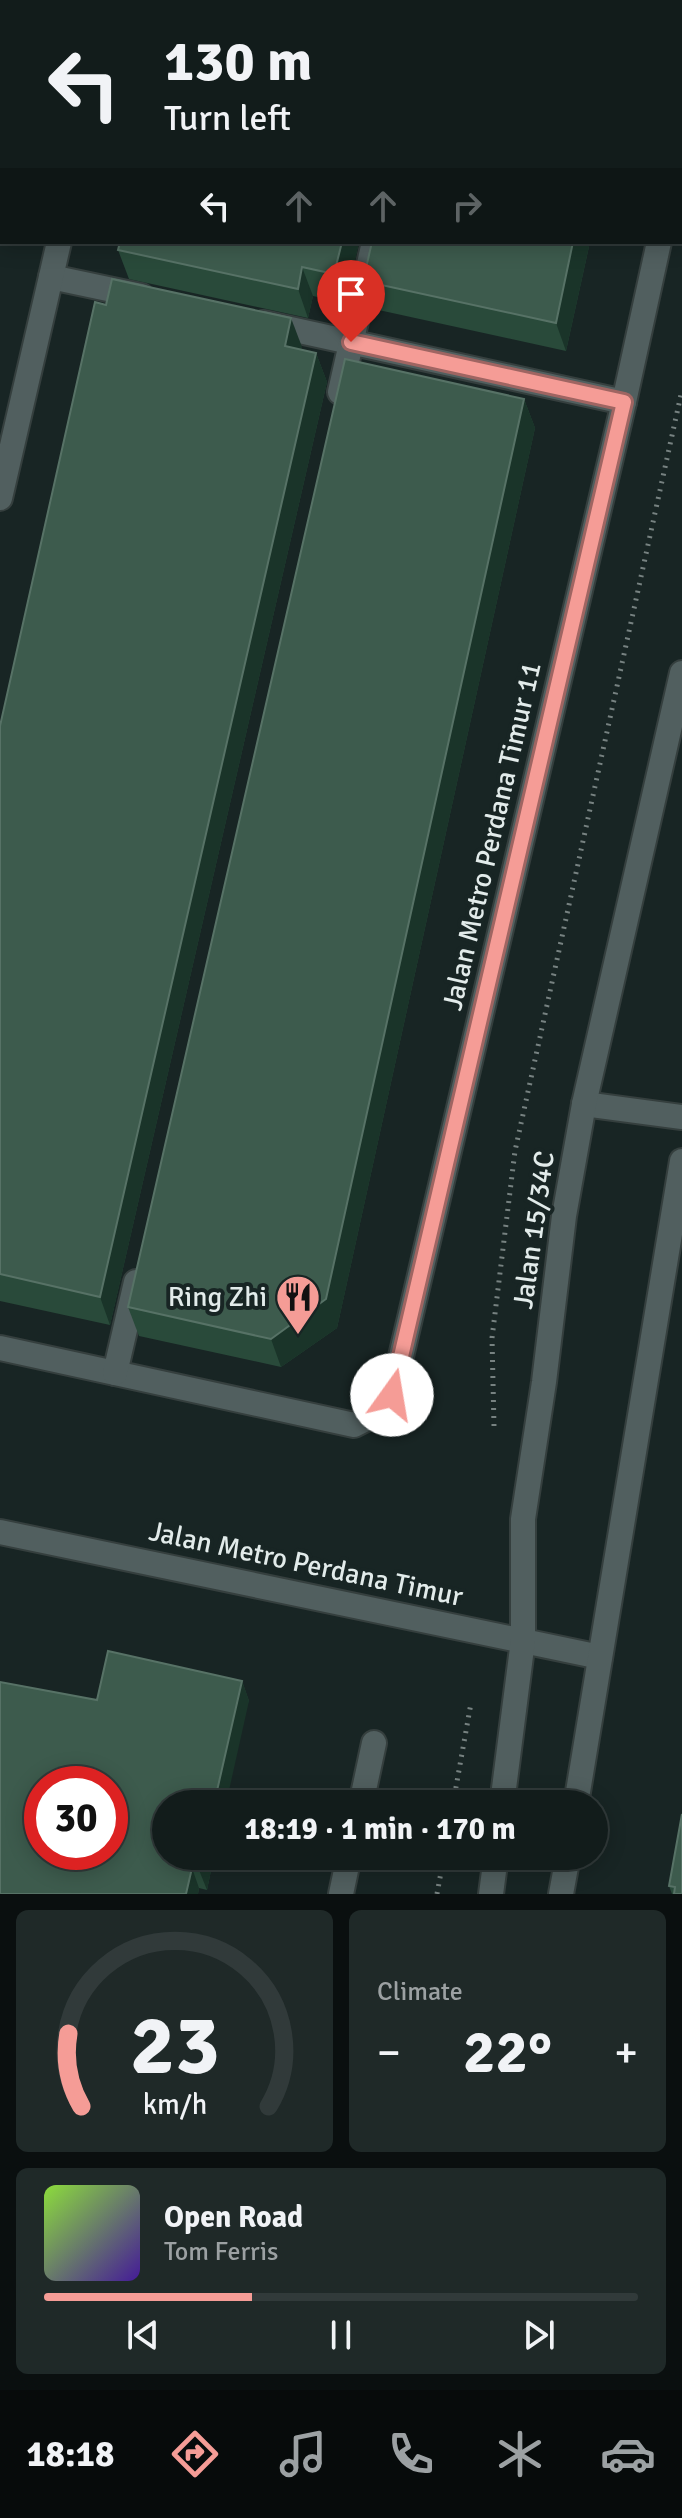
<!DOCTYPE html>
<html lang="en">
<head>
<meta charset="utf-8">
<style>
  body { margin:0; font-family:Signika,sans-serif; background:#1f2928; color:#f1f3f6; height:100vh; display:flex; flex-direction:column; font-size:30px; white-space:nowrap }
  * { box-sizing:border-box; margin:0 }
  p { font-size:26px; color:#9ca1a3 }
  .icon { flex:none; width:44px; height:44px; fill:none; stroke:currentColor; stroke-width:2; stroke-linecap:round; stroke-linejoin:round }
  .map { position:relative; height:1894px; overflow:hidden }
  .panel { display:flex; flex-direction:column; gap:16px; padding:16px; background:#0a0f0f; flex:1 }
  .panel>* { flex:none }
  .banner { position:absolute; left:0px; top:0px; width:682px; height:244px; box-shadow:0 4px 20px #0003,0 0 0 2px #313a3a; background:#121c1b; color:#f1f3f6; overflow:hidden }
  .speed { position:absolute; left:24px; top:1766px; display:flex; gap:16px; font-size:40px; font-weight:700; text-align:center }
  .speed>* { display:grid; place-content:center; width:104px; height:104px; border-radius:50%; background:#121c1b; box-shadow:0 4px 20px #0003,0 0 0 2px #313a3a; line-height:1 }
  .speed .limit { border:12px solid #d22; background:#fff; color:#111 }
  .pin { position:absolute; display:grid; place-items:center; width:68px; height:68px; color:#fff; margin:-82px -34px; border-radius:50% 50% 50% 0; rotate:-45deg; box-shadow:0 0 8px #0007 }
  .pin .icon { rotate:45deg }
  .me { position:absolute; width:88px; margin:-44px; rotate:13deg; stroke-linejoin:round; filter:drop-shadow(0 0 6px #0008) }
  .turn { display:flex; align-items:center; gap:28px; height:168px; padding:0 32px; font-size:36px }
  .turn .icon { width:104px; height:104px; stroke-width:2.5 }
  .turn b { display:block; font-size:56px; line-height:68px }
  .lanes { display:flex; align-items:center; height:76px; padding:0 32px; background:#0003; justify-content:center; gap:40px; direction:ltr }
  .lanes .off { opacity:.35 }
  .big { font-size:60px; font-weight:700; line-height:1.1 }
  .panel .tile { flex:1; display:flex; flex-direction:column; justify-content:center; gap:12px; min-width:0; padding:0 28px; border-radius:12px; background:#1f2928 }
  .panel .dial { align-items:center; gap:0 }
  .dial svg { height:208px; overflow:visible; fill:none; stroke:#313a3a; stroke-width:7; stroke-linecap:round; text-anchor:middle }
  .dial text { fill:#f1f3f6; stroke:none }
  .song { display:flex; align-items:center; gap:24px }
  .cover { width:96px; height:96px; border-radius:12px; background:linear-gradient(135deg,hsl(90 70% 55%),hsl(260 70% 35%)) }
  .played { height:8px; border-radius:4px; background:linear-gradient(90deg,#f59c96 35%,#313a3a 35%) }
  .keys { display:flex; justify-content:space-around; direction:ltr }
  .heat { display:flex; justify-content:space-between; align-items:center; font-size:44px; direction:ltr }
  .panel .tiles { flex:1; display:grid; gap:16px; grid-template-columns:1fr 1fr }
  .tile:last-child { grid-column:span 2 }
  .trip { position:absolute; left:152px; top:1790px; width:456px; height:80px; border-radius:40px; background:#121c1b; box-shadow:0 4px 20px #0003,0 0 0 2px #313a3a; font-weight:700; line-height:80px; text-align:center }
  .tab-bar { display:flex; height:128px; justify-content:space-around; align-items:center; background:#070b0b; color:#9ca1a3 }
  .tab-bar .icon { width:56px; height:56px }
  .tab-bar .on { color:#f59c96 }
  .tab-bar b { font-size:36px; color:#f1f3f6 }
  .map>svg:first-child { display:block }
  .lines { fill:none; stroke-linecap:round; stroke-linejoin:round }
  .minor-casing { stroke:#353f3e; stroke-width:28 }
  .path { stroke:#778281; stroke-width:5; stroke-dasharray:2 6; stroke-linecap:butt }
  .minor { stroke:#515f5f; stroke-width:24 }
  .wall { fill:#294a3a }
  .shaded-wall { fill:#1a3429 }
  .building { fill:#3d5b4d; stroke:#577266; stroke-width:2; fill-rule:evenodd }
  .route-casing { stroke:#9f6562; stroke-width:20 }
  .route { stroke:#f59c96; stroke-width:14 }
  .labels { text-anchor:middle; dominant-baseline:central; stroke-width:8; stroke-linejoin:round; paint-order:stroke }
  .street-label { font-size:28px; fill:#e2ebea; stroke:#182524 }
  .poi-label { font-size:28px; fill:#e2ebea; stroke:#182524; text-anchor:end }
</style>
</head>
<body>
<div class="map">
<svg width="682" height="1894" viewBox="0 0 682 1894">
  <rect width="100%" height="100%" fill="#182524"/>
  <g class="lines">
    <g class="minor-casing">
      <g id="minor">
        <path d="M 114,2 L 115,0"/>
        <path d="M 680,145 L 682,136"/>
        <path d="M 51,277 L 141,296"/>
        <path d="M 263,323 L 624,402"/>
        <path d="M 340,392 L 374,242"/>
        <path d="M 0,498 L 59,242"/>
        <path d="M 584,1104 L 682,1117"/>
        <path d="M 0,1348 L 354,1425 L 376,1414 L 392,1395 L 624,402 L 659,242"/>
        <path d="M 115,1373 L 136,1282"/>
        <path d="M 0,1532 L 600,1657"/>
        <path d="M 361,1804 L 374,1743"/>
        <path d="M 502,1804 L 523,1640 L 523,1519 L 544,1382 L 564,1216 L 584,1104 L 682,673"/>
        <path d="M 576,1804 L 682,1161"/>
        <path d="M 341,1894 L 349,1856"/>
        <path d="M 491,1894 L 496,1856"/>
        <path d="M 561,1894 L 568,1856"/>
      </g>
    </g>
    <g class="path">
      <path d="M 494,1426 L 492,1338 L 515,1151 L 682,390"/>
      <path d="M 453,1804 L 471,1703"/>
      <path d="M 437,1894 L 444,1856"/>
    </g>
    <use href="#minor" class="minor"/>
  </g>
  <g class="wall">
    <path d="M 120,242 L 359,242 L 345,303 L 313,296 L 308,318 L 129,279 L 118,250 Z"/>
    <path d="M 590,242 L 566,351 L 374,309 L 363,281 Z"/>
    <path d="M 302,347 L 301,349 L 316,353 L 327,382 L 110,1325 L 0,1301 L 0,726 Z"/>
    <path d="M 524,399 L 535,428 L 337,1328 L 281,1367 L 139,1336 L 128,1307 Z"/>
    <path d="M 242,1681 L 249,1701 L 166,1856 L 214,1856 L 207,1890 L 199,1888 L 198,1894 L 0,1894 L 97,1700 Z"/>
    <path d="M 682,1814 L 682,1894 L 672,1894 L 669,1886 Z"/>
  </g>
  <g class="shaded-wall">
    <path d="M 0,0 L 12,0 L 12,2 L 2,2 L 2,45 L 0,54 Z"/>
    <rect x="626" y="0" width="17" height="2"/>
    <path d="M 342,242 L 359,242 L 345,303 L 334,274 Z"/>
    <path d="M 573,242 L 590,242 L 566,351 L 556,323 Z"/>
    <path d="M 302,267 L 313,296 L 308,318 L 298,289 Z"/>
    <path d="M 291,318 L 302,347 L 295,375 L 285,346 Z"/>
    <path d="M 316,353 L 327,382 L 110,1325 L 100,1297 Z"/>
    <path d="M 524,399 L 535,428 L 337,1328 L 281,1367 L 271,1339 Z"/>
    <path d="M 242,1681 L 249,1701 L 226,1804 L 214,1804 Z"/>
    <path d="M 202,1856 L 214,1856 L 207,1890 L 199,1870 Z"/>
    <path d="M 192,1868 L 199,1888 L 198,1894 L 186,1894 Z"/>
  </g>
  <g class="building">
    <path d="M 174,0 L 626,0 L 626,2 L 173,2 Z"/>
    <path d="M 120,242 L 342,242 L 334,274 L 302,267 L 298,289 L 118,250 Z"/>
    <path d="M 372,242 L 573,242 L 556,323 L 363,281 Z"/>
    <path d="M 112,279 L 291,318 L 285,346 L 316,353 L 100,1297 L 0,1274 L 0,726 L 95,302 L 106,305 Z"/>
    <path d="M 345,359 L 524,399 L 326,1299 L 271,1339 L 128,1307 Z"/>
    <path d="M 108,1651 L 242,1681 L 214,1804 L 166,1804 L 166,1856 L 202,1856 L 199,1870 L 192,1868 L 186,1894 L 0,1894 L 0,1682 L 97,1700 ZM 42,1784 L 110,1784 L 110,1852 L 42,1852 Z"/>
    <path d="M 682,1814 L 682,1894 L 674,1894 L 675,1887 L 669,1886 Z"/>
  </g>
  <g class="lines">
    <g class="route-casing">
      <path id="route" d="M 351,342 L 624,402 L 392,1395"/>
    </g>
    <use href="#route" class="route"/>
  </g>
  <defs>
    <g id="restaurant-pin" transform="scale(2.3)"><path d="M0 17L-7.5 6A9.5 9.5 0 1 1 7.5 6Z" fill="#f59c96" stroke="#182524"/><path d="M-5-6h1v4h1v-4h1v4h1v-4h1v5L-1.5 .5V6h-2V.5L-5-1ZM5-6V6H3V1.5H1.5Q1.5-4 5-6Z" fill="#111"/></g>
  </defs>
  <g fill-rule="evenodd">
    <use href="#restaurant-pin" x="298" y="1297"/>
  </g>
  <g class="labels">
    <g class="street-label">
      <text transform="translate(492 836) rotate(-77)">Jalan Metro Perdana Timur 11</text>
      <text transform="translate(534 1230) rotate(-82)">Jalan 15/34C</text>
      <text transform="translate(306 1564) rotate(12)">Jalan Metro Perdana Timur</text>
    </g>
    <g class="poi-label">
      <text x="267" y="1297">Ring Zhi</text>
    </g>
  </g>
</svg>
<div class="speed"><div class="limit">30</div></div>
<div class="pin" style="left:351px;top:342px;background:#d93025"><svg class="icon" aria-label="arrive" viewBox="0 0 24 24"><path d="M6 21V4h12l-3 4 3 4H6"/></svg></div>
<svg class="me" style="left:392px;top:1395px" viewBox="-20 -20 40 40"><circle r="19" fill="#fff"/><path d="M0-13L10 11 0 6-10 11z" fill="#f59c96"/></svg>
<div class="trip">18:19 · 1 min · 170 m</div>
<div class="banner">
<div class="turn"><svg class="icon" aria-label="left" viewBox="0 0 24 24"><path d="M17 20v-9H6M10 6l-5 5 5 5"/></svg><div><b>130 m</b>Turn left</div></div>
<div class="lanes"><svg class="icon" aria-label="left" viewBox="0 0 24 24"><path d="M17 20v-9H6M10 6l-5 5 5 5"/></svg><svg class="icon off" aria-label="ahead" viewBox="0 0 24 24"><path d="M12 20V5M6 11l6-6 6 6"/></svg><svg class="icon off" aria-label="ahead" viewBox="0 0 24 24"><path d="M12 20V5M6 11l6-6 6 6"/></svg><svg class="icon off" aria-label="right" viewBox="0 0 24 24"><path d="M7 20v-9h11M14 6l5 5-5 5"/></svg></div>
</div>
</div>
<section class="panel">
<div class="tiles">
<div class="tile dial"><svg viewBox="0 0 100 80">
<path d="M14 69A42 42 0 1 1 86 69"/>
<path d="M14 69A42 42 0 0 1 9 41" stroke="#f59c96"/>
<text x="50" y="56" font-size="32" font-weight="700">23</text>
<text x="50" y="72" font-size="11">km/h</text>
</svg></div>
<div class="tile"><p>Climate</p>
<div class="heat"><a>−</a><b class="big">22°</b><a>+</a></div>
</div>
<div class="tile">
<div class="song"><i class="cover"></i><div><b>Open Road</b><p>Tom Ferris</p></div></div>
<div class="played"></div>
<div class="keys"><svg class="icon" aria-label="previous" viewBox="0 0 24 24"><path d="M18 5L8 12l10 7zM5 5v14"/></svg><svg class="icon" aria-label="pause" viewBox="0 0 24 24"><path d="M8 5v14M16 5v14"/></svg><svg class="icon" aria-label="next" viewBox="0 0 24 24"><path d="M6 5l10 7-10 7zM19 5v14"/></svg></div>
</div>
</div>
</section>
<nav class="tab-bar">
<b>18:18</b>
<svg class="icon on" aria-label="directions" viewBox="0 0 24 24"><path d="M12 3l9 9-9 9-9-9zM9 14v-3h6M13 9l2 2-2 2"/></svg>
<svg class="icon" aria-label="music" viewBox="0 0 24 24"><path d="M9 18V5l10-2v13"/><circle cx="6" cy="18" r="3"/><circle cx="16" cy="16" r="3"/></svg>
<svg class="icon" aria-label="phone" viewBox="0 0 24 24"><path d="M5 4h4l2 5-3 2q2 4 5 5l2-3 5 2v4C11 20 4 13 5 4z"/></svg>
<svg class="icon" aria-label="climate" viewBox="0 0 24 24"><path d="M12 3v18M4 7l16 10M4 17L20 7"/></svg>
<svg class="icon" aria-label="car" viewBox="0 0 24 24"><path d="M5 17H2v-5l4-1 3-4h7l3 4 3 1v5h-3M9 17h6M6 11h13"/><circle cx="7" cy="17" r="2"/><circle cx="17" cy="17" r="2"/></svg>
</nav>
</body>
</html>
